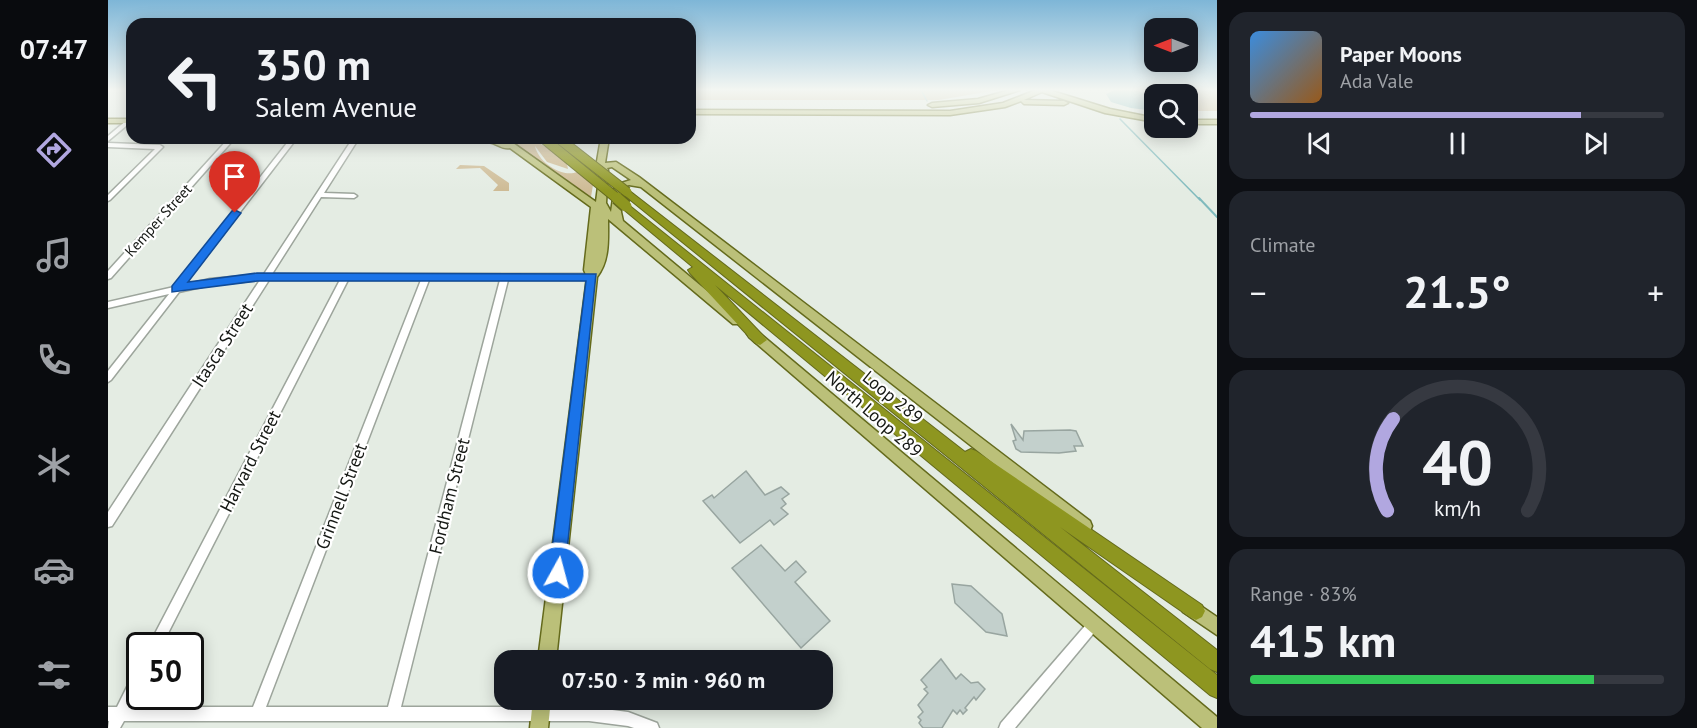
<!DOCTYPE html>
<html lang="en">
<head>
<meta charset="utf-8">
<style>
  body { margin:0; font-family:"PT Sans",sans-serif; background:#20242c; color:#f1f3f6; height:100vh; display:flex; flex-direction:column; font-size:22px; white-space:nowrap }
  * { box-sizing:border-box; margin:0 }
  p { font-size:20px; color:#9ea1a6 }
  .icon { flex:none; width:33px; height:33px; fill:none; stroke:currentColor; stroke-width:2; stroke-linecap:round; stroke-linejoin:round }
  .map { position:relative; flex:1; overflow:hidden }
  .panel { display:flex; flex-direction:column; gap:12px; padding:12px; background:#0d0f14; width:480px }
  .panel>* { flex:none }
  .guide { position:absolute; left:18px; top:18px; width:570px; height:126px; border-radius:18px; box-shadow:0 3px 15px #0003; background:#171b24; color:#f1f3f6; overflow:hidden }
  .needle { width:39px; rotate:270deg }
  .tools { position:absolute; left:1036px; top:18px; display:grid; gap:12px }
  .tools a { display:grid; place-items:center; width:54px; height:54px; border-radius:12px; background:#171b24; box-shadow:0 3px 15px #0003; font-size:30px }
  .speed { position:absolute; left:18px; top:632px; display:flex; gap:12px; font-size:30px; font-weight:700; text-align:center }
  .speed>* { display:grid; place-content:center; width:78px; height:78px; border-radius:50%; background:#171b24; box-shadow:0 3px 15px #0003; line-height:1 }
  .speed .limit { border:3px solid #111; border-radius:9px; background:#fff; color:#111 }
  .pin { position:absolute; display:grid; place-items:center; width:51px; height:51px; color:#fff; margin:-62px -26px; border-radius:50% 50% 50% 0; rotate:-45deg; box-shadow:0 0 6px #0007 }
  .pin .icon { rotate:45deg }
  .me { position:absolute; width:66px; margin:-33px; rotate:7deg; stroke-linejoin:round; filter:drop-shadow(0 0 4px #0008) }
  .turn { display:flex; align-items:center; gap:21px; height:126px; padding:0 30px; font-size:27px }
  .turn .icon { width:78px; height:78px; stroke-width:2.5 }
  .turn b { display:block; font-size:42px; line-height:51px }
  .big { font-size:45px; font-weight:700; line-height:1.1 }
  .panel .tile { flex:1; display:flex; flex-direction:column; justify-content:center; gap:9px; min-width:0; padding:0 21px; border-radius:18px; background:#20242c }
  .panel .dial { align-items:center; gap:0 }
  .dial svg { height:156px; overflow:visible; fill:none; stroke:#363941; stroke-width:7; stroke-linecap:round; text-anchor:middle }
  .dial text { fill:#f1f3f6; stroke:none }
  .song { display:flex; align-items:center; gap:18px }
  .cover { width:72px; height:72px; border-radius:9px; background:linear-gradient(135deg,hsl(210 70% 55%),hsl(30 70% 35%)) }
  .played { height:6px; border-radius:3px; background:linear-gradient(90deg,#b1a7e0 80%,#363941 80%) }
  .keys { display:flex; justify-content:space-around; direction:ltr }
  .heat { display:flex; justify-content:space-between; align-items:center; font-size:33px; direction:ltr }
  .charge { height:9px; border-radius:4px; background:linear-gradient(90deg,#34c759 83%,#363941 0) }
  .trip { position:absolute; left:386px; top:650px; width:339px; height:60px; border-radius:18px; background:#171b24; box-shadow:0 3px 15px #0003; font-weight:700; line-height:60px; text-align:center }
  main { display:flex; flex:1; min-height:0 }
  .dock { display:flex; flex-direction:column; width:108px; justify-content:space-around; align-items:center; background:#090b0e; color:#9ea1a6 }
  .dock .icon { width:42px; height:42px }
  .dock .selected { color:#b1a7e0 }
  .dock b { font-size:27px; color:#f1f3f6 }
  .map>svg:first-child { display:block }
  .green { fill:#cebb95 }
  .water { fill:#7fbabd }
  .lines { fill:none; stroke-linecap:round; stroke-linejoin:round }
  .stream-far1 { stroke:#7fbabd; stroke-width:1.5 }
  .stream { stroke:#7fbabd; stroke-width:2 }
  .building { fill:#c3d0cc; stroke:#98a5a0; stroke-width:1.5 }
  .minor-casing { stroke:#9da59c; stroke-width:3 }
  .major-casing { stroke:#646a1c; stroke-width:3 }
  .highway-casing { stroke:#646a1c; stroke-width:2 }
  .minor { fill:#fff; fill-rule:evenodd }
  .major { fill:#bbc079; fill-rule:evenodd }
  .highway { fill:#8e9620; fill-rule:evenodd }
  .highway-bridge-far1-casing { stroke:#646a1c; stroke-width:11; stroke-linecap:butt }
  .highway-bridge-casing { stroke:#646a1c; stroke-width:14; stroke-linecap:butt }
  .highway-bridge-far1 { stroke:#8e9620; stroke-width:9 }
  .highway-bridge { stroke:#8e9620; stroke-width:11 }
  .route { fill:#1a73e8; stroke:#114b97; stroke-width:1.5 }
  .labels { text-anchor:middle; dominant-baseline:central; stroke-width:4.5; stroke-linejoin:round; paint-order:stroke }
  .far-street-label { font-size:15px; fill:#151814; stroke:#fff }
  .street-label { font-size:18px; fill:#151814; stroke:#fff }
</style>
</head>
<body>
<main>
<nav class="dock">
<b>07:47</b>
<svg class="icon selected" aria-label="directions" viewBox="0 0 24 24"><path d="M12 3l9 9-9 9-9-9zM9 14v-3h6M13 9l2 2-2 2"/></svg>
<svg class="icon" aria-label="music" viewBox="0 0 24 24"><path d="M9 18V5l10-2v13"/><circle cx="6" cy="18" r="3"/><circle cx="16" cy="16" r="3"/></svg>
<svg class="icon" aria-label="phone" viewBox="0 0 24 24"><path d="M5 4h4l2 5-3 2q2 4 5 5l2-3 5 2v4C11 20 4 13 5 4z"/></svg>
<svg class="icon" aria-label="climate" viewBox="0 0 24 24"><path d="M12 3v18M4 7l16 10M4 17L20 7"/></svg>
<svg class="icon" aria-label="car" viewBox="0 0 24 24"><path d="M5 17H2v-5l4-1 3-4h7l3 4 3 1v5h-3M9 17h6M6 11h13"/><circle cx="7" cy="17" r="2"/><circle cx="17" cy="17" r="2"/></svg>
<svg class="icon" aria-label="filters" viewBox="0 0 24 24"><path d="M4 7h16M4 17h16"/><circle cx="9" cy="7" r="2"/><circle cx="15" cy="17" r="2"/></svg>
</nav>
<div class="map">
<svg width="1109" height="728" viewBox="0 0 1109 728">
  <rect width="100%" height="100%" fill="#e4ece3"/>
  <g class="green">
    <path d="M 582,90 L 889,90 L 831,100 L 582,100 Z"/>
    <path d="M 1033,90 L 1109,90 L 1109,111 L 1080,111 L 1080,94 L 1047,96 Z"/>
    <path d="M 411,138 C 431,138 443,151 459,164 L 460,169 L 439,162 L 427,146 C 430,162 454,178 469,172 L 485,185 L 483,197 L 401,140 Z"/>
    <path d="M 352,165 L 376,166 L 401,183 L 401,191 L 385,191 L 390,185 L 372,168 L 348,169 Z"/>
  </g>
  <path class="water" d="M 1007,90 L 1027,90 L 1047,98 L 1047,111 L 1023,108 L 1003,102 L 998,94 Z"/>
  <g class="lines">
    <g class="stream-far1">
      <path d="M 813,90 L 819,101"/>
      <path d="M 1012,119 L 1092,200"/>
    </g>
    <path class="stream" d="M 1091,198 L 1109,217"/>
  </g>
  <g class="building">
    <path d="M 903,424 L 915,440 L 916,431 L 962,430 L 968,431 L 975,446 L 966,446 L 968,451 L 951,453 L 913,452 L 908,449 L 905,441 L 908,440 Z"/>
    <path d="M 638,471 L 657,495 L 673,487 L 681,494 L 674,499 L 678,504 L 673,508 L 680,514 L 666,525 L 662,520 L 632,543 L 595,501 L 604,495 L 606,498 Z"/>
    <path d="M 653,545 L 677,571 L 688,561 L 698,572 L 687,582 L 722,621 L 693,648 L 624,568 Z"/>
    <path d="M 844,584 L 863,586 L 894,614 L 899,636 L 878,632 L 847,603 Z"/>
    <path d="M 833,659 L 848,679 L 853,674 L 863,683 L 870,682 L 877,689 L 868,700 L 866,697 L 857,708 L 859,710 L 855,714 L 852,710 L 849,714 L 845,710 L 834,728 L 815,728 L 811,723 L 813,720 L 810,717 L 815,712 L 810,705 L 820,693 L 816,689 L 819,687 L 813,680 Z"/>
  </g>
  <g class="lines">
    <g class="minor-casing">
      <g id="minor">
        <path d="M 19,120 L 24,121 L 0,141 L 0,136 Z"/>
        <path d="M 121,138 L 127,138 L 3,278 L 0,279 L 0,271 Z"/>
        <path d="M 183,138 L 189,138 L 76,285 L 102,279 L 156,274 L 245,138 L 251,138 L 216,193 L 246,194 L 249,196 L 246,198 L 213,197 L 164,274 L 484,274 L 488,277 L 484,280 L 400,280 L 293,707 L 481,707 L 520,712 L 549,723 L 551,728 L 526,728 L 520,726 L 481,721 L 16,721 L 12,728 L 0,728 L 1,721 L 0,721 L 0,707 L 9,707 L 27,671 L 32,670 L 32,691 L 23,707 L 145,707 L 313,280 L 240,280 L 54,645 L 41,645 L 232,280 L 161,280 L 4,526 L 0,527 L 0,512 L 152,280 L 102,285 L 71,292 L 3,380 L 0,382 L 0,371 L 61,294 L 0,308 L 0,302 L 66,287 ZM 321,280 L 392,280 L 280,707 L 158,707 Z"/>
        <path d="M 0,143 L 52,145 L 55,147 L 2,200 L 0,201 L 0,195 L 47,149 L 0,147 Z"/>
        <path d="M 986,618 L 990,620 L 992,624 L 990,628 L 907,728 L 891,728 L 893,723 L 982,620 Z"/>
      </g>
    </g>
    <g class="major-casing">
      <g id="major">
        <path d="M 902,90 L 912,90 L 871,103 L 824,107 L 820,105 L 824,103 L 870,99 Z"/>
        <path d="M 928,90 L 941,90 L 1002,109 L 1047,118 L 1047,122 L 997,113 L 934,92 L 916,100 L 956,101 L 960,103 L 956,105 L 916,104 L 913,101 L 897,107 L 842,115 L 582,114 L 582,110 L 842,111 L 895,103 Z"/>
        <rect x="0" y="119" width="24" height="4"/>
        <rect x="1080" y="120" width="29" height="4"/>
        <path d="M 306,138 L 398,138 L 488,202 L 492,171 L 488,167 L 493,138 L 501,138 L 497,163 L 508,162 L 531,177 L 982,521 L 984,526 L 982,531 L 977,533 L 972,531 L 533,187 L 521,185 L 515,187 L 513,212 L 515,221 L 635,321 L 633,324 L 625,324 L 500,219 C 500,239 502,260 489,277 L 448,660 L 430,660 L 479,277 L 476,270 L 483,207 L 402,148 C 394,150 389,143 380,142 C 365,142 317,145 306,138 ZM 504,167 L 523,180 L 507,185 L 503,212 L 498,203 L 500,170 L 499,168 Z"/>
        <path d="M 645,330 L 649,331 L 1109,717 L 1109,728 L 1094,728 L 641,337 L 639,334 Z"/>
        <path d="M 1081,598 L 1109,617 L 1109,635 L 1075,612 L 1073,606 L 1075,600 Z"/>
        <path d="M 425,699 L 443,699 L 440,728 L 422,728 Z"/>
      </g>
    </g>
    <g class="highway-casing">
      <g id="highway">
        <path d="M 519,189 L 857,452 L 863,449 L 868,451 L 1094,605 L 1097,611 L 1094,617 L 1088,620 L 1082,617 L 952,527 L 1109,650 L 1109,672 L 1102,669 L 515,194 L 514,192 Z"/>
        <path d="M 518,203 L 1109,675 L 1109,698 L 1102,695 L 607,285 L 659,340 L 652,345 L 647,343 L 582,273 L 580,270 L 585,267 L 514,208 L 513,206 Z"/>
      </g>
    </g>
    <use href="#minor" class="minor"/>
    <use href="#major" class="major"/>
    <use href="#highway" class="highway"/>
    <g class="highway-bridge-far1-casing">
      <g id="highway-bridge-far1">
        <path d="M 435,138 L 511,200"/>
        <path d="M 450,138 L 519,192"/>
      </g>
    </g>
    <g class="highway-bridge-casing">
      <path id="highway-bridge" d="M 509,198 L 518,206"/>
    </g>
    <use href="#highway-bridge-far1" class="highway-bridge-far1"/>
    <use href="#highway-bridge" class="highway-bridge"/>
  </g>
  <linearGradient id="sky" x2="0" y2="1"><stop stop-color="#7eb6d7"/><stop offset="0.47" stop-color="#f3f6f2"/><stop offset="1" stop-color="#f3f6f2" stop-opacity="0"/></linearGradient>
  <rect width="1109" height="191" fill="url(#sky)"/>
  <path class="route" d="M 127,210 L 133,213 L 80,282 L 149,273 L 488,274 L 456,579 L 450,581 L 443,579 L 441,573 L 478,281 L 149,281 L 64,292 L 64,286 L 124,211 Z"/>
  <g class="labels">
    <g class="far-street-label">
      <text transform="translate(50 220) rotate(-48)">Kemper Street</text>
    </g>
    <g class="street-label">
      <text transform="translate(114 345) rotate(-57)">Itasca Street</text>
      <text transform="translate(785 397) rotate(39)">Loop 289</text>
      <text transform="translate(766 414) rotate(41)">North Loop 289</text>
      <text transform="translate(142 461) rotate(-63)">Harvard Street</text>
      <text transform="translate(233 496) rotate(-69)">Grinnell Street</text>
      <text transform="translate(341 496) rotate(-76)">Fordham Street</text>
    </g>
  </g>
</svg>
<div class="tools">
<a><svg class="needle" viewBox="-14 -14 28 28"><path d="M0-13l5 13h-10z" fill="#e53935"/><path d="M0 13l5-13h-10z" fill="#9ea1a6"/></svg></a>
<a><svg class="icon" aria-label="search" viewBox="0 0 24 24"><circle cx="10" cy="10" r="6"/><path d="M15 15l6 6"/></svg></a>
</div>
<div class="speed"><div class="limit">50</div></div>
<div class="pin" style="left:127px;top:213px;background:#d93025"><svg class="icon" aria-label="arrive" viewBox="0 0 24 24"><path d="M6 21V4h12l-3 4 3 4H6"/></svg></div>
<svg class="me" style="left:450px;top:573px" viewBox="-20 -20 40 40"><circle r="17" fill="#1a73e8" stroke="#fff" stroke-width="3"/><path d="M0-11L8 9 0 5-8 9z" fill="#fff"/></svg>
<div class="trip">07:50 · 3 min · 960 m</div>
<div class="guide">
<div class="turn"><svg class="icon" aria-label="left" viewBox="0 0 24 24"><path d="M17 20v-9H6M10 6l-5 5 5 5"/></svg><div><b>350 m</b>Salem Avenue</div></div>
</div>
</div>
<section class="panel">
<div class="tile">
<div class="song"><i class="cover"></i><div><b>Paper Moons</b><p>Ada Vale</p></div></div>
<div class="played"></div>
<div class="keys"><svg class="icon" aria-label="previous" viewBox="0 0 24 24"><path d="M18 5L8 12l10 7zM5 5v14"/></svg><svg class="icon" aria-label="pause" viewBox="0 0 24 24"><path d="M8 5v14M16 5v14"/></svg><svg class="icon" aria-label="next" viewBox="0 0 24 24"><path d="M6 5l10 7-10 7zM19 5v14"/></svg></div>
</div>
<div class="tile"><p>Climate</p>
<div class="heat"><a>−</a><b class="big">21.5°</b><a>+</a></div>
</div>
<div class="tile dial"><svg viewBox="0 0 100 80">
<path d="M14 69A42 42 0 1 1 86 69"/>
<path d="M14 69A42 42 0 0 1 17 22" stroke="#b1a7e0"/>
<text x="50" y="56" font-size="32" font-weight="700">40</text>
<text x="50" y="72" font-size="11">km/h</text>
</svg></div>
<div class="tile"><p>Range · 83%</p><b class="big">415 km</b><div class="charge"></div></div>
</section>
</main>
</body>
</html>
